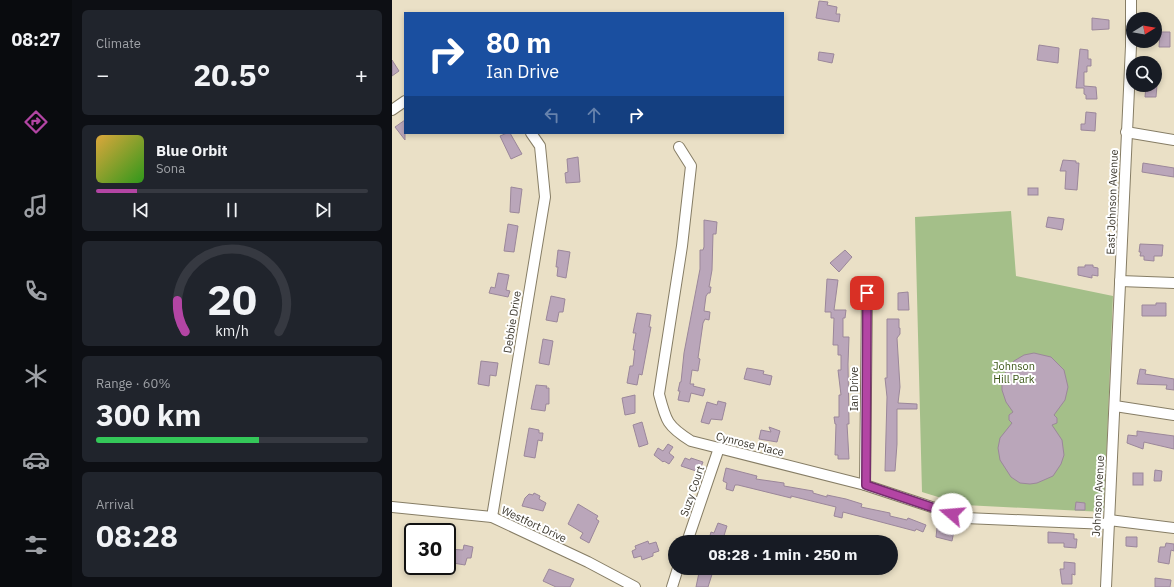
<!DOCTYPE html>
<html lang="en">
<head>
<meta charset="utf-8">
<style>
  body { margin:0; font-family:"IBM Plex Sans",sans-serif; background:#20242c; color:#f1f3f6; height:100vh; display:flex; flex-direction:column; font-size:15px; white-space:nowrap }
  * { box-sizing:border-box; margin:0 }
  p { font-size:13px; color:#9ea1a6 }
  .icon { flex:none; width:22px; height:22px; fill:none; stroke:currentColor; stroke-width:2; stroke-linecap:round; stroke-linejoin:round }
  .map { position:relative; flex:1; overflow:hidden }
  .sheet { display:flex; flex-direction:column; gap:10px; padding:10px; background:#0d0f14; width:320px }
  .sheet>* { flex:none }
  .guide { position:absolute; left:12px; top:12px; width:380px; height:122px; border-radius:0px; box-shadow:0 2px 6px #0003; background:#1a4fa0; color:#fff; overflow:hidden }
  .needle { width:26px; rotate:79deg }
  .tools { position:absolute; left:734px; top:12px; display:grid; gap:8px }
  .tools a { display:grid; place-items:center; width:36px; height:36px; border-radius:50%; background:#171b24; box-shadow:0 2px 6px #0003; font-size:20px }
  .speed { position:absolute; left:12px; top:523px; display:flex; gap:8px; font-size:20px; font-weight:700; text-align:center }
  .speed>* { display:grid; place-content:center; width:52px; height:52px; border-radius:50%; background:#171b24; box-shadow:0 2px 6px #0003; line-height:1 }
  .speed .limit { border:2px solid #111; border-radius:6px; background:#fff; color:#111 }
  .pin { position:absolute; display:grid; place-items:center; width:34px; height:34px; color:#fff; margin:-17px; border-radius:8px; box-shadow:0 2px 6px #0006 }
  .me { position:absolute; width:44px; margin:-22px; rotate:288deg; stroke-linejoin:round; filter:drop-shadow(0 0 3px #0008) }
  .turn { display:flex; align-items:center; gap:14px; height:84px; padding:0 16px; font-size:18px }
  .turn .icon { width:52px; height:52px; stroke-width:2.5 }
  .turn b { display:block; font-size:28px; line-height:34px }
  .lanes { display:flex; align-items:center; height:38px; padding:0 16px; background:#0003; justify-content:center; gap:20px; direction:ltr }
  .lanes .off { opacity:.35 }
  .big { font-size:30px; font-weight:800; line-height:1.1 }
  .sheet .widget { flex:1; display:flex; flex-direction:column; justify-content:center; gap:6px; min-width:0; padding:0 14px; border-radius:6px; background:#20242c }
  .sheet .dial { align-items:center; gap:0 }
  .dial svg { height:104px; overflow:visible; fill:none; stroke:#363941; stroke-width:7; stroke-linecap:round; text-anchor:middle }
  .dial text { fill:#f1f3f6; stroke:none }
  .song { display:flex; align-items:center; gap:12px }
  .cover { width:48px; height:48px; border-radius:6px; background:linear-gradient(135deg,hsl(40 70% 55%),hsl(110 70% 35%)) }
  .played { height:4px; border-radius:2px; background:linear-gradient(90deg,#b345a4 15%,#363941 15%) }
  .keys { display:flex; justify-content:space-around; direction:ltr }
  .heat { display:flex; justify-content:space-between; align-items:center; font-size:22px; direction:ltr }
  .charge { height:6px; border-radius:3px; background:linear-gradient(90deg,#34c759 60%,#363941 0) }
  .trip { position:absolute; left:276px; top:535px; width:230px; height:40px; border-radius:20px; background:#171b24; box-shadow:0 2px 6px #0003; font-weight:800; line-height:40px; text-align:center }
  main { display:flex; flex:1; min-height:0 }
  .menu { display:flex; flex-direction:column; width:72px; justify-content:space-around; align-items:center; background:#090b0e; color:#9ea1a6 }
  .menu .icon { width:28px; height:28px }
  .menu .on { color:#b345a4 }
  .menu b { font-size:18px; color:#f1f3f6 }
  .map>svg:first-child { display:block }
  .green { fill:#a4bf89 }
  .building { fill:#baa6ba; stroke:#9b879a }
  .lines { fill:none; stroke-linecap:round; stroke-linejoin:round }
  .minor-casing { stroke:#867d65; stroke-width:12 }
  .minor { stroke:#fff; stroke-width:10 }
  .route-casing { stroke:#742d6b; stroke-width:10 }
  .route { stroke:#b345a4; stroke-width:7 }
  .labels { text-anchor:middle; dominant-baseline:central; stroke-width:4; stroke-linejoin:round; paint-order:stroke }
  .street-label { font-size:11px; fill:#39352b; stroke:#fff }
  .park-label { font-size:11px; fill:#3e591a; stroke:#fff }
</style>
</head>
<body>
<main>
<nav class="menu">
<b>08:27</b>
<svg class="icon on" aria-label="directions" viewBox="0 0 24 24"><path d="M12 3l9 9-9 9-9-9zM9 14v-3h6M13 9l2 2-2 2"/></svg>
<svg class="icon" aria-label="music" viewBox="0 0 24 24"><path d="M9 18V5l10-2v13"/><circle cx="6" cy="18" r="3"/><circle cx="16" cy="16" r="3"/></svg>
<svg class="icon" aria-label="phone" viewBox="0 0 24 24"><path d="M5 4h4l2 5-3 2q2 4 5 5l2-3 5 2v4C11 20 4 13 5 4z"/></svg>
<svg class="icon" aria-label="climate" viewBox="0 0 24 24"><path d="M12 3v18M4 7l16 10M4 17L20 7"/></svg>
<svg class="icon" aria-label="car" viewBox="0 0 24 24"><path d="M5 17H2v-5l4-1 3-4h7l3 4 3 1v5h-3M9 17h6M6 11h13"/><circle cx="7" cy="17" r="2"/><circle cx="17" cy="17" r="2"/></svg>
<svg class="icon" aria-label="filters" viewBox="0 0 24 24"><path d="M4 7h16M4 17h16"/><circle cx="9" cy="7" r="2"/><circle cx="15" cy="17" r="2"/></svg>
</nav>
<section class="sheet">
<div class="widget"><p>Climate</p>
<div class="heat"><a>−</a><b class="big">20.5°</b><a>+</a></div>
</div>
<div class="widget">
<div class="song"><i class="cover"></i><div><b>Blue Orbit</b><p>Sona</p></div></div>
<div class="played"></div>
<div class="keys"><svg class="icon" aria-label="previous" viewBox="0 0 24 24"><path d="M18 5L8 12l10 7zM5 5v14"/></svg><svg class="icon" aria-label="pause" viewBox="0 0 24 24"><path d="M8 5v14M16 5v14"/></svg><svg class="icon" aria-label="next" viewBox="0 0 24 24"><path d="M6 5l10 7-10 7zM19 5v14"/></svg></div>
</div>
<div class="widget dial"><svg viewBox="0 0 100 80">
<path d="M14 69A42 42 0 1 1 86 69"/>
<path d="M14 69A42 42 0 0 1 8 45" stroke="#b345a4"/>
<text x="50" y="56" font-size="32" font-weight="700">20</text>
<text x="50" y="72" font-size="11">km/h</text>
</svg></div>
<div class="widget"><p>Range · 60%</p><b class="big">300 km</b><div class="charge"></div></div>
<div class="widget"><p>Arrival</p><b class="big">08:28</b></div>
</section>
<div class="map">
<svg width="782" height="587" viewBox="0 0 782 587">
  <rect width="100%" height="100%" fill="#eae0c6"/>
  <path class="green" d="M 619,211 L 624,276 L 721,296 L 712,512 L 572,505 L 530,492 L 523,217 Z"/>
  <g class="building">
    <path d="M 427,1 L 436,2 L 435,5 L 445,7 L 444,14 L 448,14 L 447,22 L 424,18 Z"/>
    <path d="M 700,18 L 717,20 L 717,29 L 700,30 Z"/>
    <path d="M 768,32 L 778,32 L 778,47 L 767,47 Z"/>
    <path d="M 647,45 L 667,48 L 666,63 L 645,60 Z"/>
    <path d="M 688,49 L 696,50 L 696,59 L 699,59 L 699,66 L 695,66 L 695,72 L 692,72 L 692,86 L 704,87 L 705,99 L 694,99 L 694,95 L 692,94 L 692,88 L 684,88 Z"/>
    <path d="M 427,52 L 442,54 L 440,63 L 426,60 Z"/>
    <path d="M 0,60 L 7,71 L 0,76 Z"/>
    <path d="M 754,85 L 765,85 L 764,97 L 753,97 Z"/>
    <path d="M 694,112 L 704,113 L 703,131 L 689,130 L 689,124 L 693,124 Z"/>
    <path d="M 13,120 L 13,140 L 3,127 Z"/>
    <path d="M 115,133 L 118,133 L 130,154 L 119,159 L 108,136 Z"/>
    <path d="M 186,157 L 188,182 L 174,183 L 173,173 L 176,172 L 175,159 Z"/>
    <path d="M 671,160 L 684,161 L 684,163 L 687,163 L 685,190 L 673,189 L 674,171 L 668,171 Z"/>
    <path d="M 751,163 L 782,168 L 782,177 L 750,172 Z"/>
    <path d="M 119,187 L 130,189 L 127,213 L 118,212 Z"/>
    <rect x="636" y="188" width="10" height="7"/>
    <path d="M 656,217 L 672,219 L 670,230 L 654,227 Z"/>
    <path d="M 312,220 L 325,222 L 324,234 L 321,234 L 320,270 L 317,287 L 319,287 L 318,293 L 316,293 L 314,296 L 312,311 L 318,312 L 317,320 L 313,319 L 311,323 L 306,358 L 308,359 L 306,371 L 300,370 L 298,384 L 302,384 L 301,386 L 313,389 L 311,396 L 299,393 L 297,402 L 286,400 L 288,391 L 286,391 L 288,382 L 289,382 L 292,353 L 308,269 L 308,250 L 311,250 L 312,247 Z"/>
    <path d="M 116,224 L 126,226 L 122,252 L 112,251 Z"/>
    <path d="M 748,244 L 771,245 L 770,256 L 762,256 L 762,261 L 752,260 L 752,256 L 748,256 L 749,252 L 747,252 Z"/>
    <path d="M 166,250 L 178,252 L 174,278 L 165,276 L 166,267 L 164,267 Z"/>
    <path d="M 453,250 L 460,257 L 447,272 L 438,263 Z"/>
    <path d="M 693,265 L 701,265 L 701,267 L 706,268 L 706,276 L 700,275 L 700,278 L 686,275 L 686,267 L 693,267 Z"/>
    <path d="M 106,273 L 117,275 L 114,290 L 118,291 L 116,297 L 97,293 L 99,287 L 103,288 Z"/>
    <path d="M 435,279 L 446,280 L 442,310 L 454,310 L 453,318 L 451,318 L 451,337 L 457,337 L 456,364 L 457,424 L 455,424 L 457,459 L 446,459 L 446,455 L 443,455 L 444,424 L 443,424 L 442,417 L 447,417 L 447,395 L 449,395 L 446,370 L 449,370 L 449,355 L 446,355 L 446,345 L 441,345 L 442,318 L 439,318 L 439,312 L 433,312 Z"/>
    <path d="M 516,292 L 517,310 L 506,310 L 506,293 Z"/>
    <path d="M 159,296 L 173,299 L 171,312 L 167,312 L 165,322 L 154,320 Z"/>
    <path d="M 764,303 L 774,303 L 774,316 L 750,316 L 750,305 L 764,305 Z"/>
    <path d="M 245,313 L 259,315 L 257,327 L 259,327 L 250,375 L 247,374 L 245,385 L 235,383 L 238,366 L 241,366 L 243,350 L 241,350 L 244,333 L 241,333 Z"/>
    <path d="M 495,319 L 507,319 L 507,328 L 508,328 L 508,334 L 505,338 L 508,387 L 506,403 L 525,404 L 525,409 L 505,409 L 505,444 L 503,471 L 493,471 L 495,397 L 493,378 L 495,378 Z"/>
    <path d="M 151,339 L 161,341 L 157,365 L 147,363 Z"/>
    <path d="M 642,353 L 659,357 L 672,370 L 676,387 L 673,400 L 662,415 L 665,418 L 665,423 L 660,425 L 670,440 L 672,455 L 669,464 L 661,476 L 645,483 L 638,484 L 628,483 L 619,477 L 608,460 L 606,448 L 608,438 L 620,423 L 617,420 L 617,415 L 621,412 L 614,402 L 610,390 L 610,381 L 614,371 L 622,361 L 632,355 Z"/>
    <path d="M 89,361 L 106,363 L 104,376 L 98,375 L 97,386 L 86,384 Z"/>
    <path d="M 355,368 L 372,371 L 371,374 L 380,376 L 378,385 L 352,379 Z"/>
    <path d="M 748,369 L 754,370 L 753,374 L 782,379 L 782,390 L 774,389 L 775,385 L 745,384 Z"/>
    <path d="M 144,385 L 155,386 L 154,388 L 157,388 L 157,404 L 154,404 L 153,411 L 139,409 Z"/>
    <path d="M 243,395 L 243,413 L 233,415 L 230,398 Z"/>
    <path d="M 326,401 L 334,403 L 330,420 L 319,419 L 317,424 L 309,422 L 315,402 L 325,405 Z"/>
    <path d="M 250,422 L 256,444 L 247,447 L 241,425 Z"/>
    <path d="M 377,427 L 388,431 L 385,442 L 367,439 L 369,430 L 379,432 Z"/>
    <path d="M 137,428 L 147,430 L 147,433 L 151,433 L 150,441 L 146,440 L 143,458 L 132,456 Z"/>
    <path d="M 745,431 L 782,436 L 782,449 L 752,442 L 751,449 L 735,443 L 736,435 L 745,436 Z"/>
    <path d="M 276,444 L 281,447 L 277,453 L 282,457 L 277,464 L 272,461 L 271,462 L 262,455 L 266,448 L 271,451 Z"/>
    <path d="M 293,458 L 298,460 L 299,458 L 311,462 L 307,472 L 289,466 Z"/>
    <path d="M 334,468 L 365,476 L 364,479 L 392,483 L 392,486 L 421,491 L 421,493 L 435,497 L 435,495 L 454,499 L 470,504 L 469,507 L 498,513 L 498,516 L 515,520 L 516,518 L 534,525 L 531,532 L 524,529 L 523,531 L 451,512 L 450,518 L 442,516 L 444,507 L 399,496 L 399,498 L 346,485 L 343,485 L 341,491 L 334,489 L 335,483 L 331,481 Z"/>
    <path d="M 763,470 L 770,471 L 769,481 L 762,481 Z"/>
    <rect x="741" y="473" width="10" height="12"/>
    <path d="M 142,493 L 148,496 L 147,499 L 154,503 L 151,511 L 130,506 L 133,498 L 137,494 L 141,495 Z"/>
    <path d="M 684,502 L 693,503 L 693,510 L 683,510 Z"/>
    <path d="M 186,504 L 206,516 L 204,519 L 207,521 L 197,543 L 188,538 L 191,533 L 176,524 Z"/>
    <path d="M 326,523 L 335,526 L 330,542 L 319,542 L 320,540 L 317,539 L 319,532 L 322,533 Z"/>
    <path d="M 545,528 L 562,531 L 560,541 L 544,537 Z"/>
    <path d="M 656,532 L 682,534 L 682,539 L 685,539 L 684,548 L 672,547 L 672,543 L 656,543 Z"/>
    <path d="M 734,537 L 745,537 L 745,547 L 734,546 Z"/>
    <path d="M 256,541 L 257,544 L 264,542 L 267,551 L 261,553 L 261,556 L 250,560 L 249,556 L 242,558 L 240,551 L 244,549 L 243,546 Z"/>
    <path d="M 14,542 L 21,543 L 21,559 L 13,559 Z"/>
    <path d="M 774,543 L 782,544 L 782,551 L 779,550 L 777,564 L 766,562 L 768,547 L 773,547 Z"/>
    <path d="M 72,545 L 81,547 L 79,558 L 75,558 L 73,565 L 55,562 L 56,549 L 71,550 Z"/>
    <path d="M 672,562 L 683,563 L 683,575 L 680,574 L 680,584 L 670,584 L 668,569 L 672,569 Z"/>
    <path d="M 308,568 L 322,568 L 316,587 L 304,587 Z"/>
    <path d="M 157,569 L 182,579 L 178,587 L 164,587 L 151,581 Z"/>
    <path d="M 763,578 L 779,580 L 778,587 L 763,587 Z"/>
  </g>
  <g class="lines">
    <g class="minor-casing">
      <g id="minor">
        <path d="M 0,110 L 13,101"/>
        <path d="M 734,132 L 782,140"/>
        <path d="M 287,147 L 299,166 L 290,246 L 267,394 C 274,421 275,426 299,441 L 473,485 L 573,518 L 717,524"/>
        <path d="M 728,281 L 782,283"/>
        <path d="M 723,406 L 782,415"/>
        <path d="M 473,485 L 475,293"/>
        <path d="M 0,507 L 100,517 L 196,562 L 243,587"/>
        <path d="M 100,517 L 153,197 L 148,146 L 139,133"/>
        <path d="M 717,520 L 782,528"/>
        <path d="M 295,542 L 327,448"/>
        <path d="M 280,587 L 286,568"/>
        <path d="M 714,587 L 739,46 L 739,0"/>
      </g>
    </g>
    <use href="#minor" class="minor"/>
  </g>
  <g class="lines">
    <g class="route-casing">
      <path id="route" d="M 475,293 L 474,485 L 560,514"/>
    </g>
    <use href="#route" class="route"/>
  </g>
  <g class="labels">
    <g class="street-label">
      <text transform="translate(720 202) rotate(-88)">East Johnson Avenue</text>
      <text transform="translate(120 322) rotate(-81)">Debbie Drive</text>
      <text transform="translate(462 389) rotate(-90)">Ian Drive</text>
      <text transform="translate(358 444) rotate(14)">Cynrose Place</text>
      <text transform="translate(300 491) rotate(-71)">Suzy Court</text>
      <text transform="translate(706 496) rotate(-87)">Johnson Avenue</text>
      <text transform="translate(142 524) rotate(25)">Westfort Drive</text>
    </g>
    <g class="park-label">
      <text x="622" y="366">Johnson<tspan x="622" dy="13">Hill Park</tspan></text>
    </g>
  </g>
</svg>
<div class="tools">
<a><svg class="needle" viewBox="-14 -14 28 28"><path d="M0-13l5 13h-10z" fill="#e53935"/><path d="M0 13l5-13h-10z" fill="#9ea1a6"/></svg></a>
<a><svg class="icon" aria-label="search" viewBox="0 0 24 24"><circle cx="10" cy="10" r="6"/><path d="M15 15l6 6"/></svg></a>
</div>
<div class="speed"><div class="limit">30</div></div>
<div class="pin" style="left:475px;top:293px;background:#d93025"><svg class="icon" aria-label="arrive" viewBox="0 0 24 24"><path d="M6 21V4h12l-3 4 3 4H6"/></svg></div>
<svg class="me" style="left:560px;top:514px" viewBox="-20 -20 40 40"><circle r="19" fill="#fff"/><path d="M0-13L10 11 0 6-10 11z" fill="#b345a4"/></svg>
<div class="trip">08:28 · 1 min · 250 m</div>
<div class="guide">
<div class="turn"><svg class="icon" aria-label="right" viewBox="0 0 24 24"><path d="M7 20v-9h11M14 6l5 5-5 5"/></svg><div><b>80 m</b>Ian Drive</div></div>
<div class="lanes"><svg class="icon off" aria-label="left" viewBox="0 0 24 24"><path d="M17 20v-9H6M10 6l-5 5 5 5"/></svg><svg class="icon off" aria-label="ahead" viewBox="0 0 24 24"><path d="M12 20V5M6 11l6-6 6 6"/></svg><svg class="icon" aria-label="right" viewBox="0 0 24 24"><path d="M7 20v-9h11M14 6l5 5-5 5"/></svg></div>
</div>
</div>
</main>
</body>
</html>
